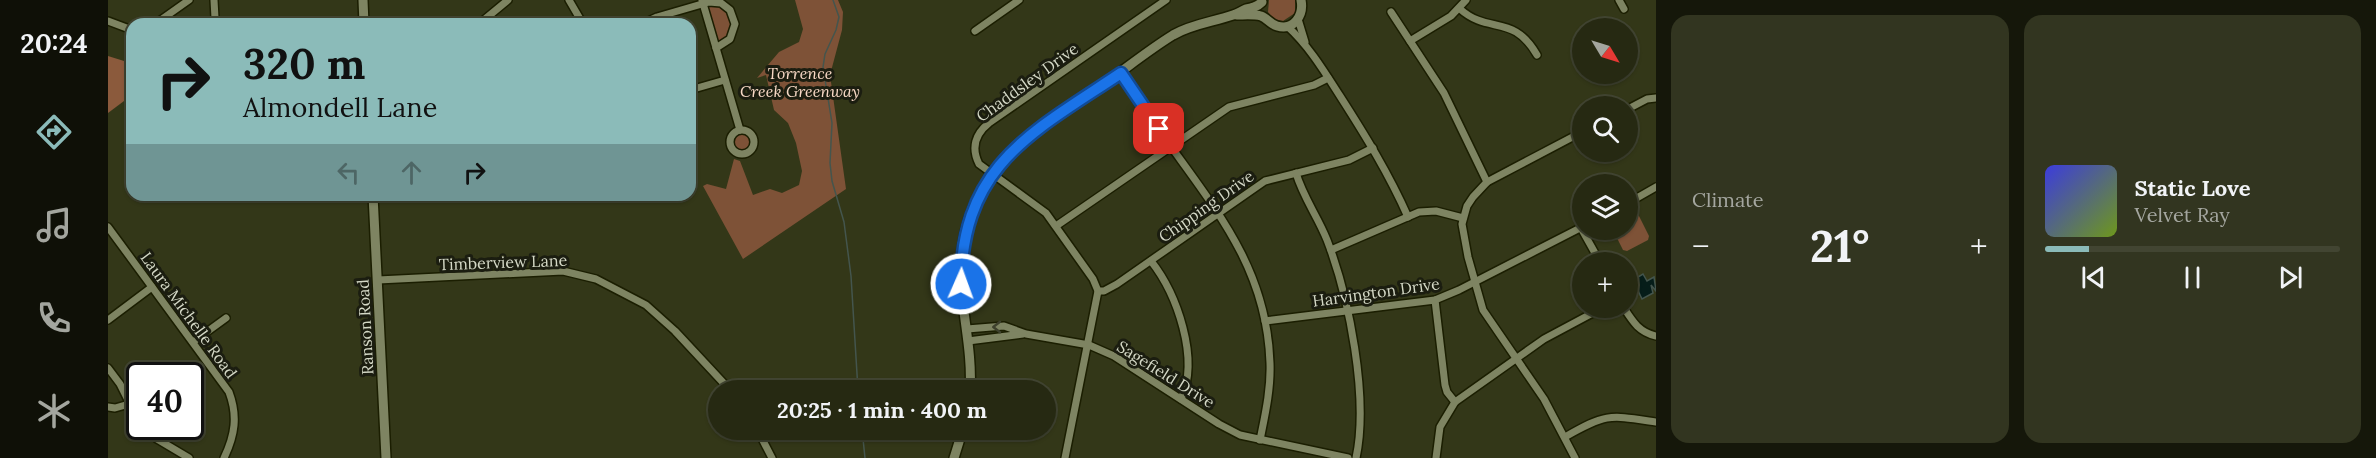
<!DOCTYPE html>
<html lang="en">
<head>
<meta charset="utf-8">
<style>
  body { margin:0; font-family:Lora,serif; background:#323520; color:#f1f3f6; height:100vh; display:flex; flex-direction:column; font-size:22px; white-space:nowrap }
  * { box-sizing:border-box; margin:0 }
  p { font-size:20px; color:#a4a69f }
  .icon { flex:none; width:33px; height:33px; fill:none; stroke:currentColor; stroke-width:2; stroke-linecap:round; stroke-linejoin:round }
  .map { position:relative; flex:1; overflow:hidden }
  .panel { display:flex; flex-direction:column; gap:15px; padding:15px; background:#15170a; width:720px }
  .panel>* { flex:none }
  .top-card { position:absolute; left:18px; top:18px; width:570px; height:183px; border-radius:18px; box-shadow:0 2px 4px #0004,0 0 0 2px #424532; background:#8bbbb9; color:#111; overflow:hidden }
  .needle { width:39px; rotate:128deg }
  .controls { position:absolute; left:1464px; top:18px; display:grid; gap:12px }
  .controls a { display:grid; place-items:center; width:66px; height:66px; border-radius:50%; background:#262912; box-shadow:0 2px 4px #0004,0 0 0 2px #424532; font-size:30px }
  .speed { position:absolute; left:18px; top:362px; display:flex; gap:12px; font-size:30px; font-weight:700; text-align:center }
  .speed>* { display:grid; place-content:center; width:78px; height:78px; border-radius:50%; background:#262912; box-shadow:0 2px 4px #0004,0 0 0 2px #424532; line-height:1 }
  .speed .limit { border:3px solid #111; border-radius:9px; background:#fff; color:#111 }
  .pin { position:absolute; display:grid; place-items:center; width:51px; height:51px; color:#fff; margin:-26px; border-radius:12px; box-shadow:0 3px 9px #0006 }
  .me { position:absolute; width:66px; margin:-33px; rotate:2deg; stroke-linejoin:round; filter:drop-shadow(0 0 4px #0008) }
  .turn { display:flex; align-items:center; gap:21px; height:126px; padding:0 18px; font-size:27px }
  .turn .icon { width:78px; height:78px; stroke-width:2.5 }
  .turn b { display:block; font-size:42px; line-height:51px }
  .lanes { display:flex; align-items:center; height:57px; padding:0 18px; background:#0003; justify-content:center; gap:30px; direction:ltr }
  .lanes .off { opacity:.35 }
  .big { font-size:45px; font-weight:700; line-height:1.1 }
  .panel .tile { flex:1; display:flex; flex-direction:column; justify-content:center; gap:9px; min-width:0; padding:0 21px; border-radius:18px; background:#323520 }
  .song { display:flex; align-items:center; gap:18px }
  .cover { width:72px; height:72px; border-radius:9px; background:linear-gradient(135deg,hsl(240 70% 55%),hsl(80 70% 35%)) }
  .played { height:6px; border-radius:3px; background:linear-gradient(90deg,#8bbbb9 15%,#424532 15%) }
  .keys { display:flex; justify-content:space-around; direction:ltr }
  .heat { display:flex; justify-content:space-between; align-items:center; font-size:33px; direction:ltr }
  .panel .tiles { flex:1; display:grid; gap:15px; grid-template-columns:repeat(2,1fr) }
  .trip { position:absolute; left:600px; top:380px; width:348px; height:60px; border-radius:30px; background:#262912; box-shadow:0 2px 4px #0004,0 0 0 2px #424532; font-weight:700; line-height:60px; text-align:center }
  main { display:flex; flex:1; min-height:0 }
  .tabs { display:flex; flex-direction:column; width:108px; justify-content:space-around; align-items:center; background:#0f1007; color:#a4a69f }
  .tabs .icon { width:42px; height:42px }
  .tabs .current { color:#8bbbb9 }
  .tabs b { font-size:27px; color:#f1f3f6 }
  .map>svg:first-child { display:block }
  .green { fill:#7e5237 }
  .forest { fill:#8b5a3c }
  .water { fill:#061d19; stroke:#44554d; stroke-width:1.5 }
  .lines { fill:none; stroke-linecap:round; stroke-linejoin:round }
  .stream { stroke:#44554d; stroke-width:1.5 }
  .minor-casing { stroke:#1b1e01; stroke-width:10 }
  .tertiary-casing { stroke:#1b1e01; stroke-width:12 }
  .minor { stroke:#7e8462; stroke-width:7 }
  .tertiary { stroke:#7e8462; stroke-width:9 }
  .oneway { stroke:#3e412d }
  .route-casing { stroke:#114b97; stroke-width:15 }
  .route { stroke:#1a73e8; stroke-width:10 }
  .labels { text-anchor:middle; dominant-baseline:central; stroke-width:6; stroke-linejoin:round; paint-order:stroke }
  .park-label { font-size:16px; font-style:italic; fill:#f8d9c6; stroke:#1b1d10 }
  .street-label { font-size:16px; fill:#d4d8c6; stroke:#1b1d10 }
</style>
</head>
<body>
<main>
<nav class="tabs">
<b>20:24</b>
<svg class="icon current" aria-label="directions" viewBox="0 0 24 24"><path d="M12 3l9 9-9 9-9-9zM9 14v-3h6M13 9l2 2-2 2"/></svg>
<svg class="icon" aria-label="music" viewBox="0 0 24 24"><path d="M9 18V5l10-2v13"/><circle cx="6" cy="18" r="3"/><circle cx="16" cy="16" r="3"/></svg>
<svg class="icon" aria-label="phone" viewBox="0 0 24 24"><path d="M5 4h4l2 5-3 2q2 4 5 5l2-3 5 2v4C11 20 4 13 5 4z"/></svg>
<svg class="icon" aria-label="climate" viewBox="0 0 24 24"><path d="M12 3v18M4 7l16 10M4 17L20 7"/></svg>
</nav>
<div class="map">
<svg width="1548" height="458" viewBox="0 0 1548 458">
  <rect width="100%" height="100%" fill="#333718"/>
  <g class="green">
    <path d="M 687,0 L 730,0 L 735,12 L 734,30 L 722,75 L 738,189 L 635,259 L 595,186 L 599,184 L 618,189 L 626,159 L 632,161 L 645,195 L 662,189 L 674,193 L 691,185 L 694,171 L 688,143 L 680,123 L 666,110 L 658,75 L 649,78 L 671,52 L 691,42 L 695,29 Z"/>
    <path d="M 1161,0 L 1187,0 L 1187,13 L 1175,21 L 1166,19 L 1160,12 Z"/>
    <path d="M 601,5 C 625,5 631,27 613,42 L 609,40 L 599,8 Z"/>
    <circle cx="634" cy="142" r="9"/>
    <path d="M 1525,211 L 1529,212 L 1541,236 L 1540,240 L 1519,251 L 1515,250 L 1505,230 L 1520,230 L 1520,214 Z"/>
  </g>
  <path class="forest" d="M 0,56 L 16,61 L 20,98 L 0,113 Z"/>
  <path class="water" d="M 1535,274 L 1539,281 L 1546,277 L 1548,291 L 1543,285 L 1545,293 L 1534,299 L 1525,280 Z"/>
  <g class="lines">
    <g class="stream">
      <path d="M 725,0 L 731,17 L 728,30 L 717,54 L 715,67 L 724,123 L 722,163 L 724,181 L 736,222 L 743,276 L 750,390"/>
      <path d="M 754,429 L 757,458"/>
    </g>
    <g class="minor-casing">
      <g id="minor">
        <path d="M 106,0 L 107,18 L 110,24"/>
        <path d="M 461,0 L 475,24"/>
        <path d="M 594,0 L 632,130"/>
        <path d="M 1511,0 L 1516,9"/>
        <path d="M 1352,9 C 1381,35 1405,13 1429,55"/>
        <path d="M 1283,12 L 1336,93 L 1379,182"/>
        <path d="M 1190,19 L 1197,42"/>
        <path d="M 0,21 L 24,30"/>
        <path d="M 47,24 L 81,0"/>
        <path d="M 330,24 L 341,24"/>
        <path d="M 371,24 L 400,0"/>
        <path d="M 534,24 L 549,17 L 601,2 L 613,3 L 622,10 L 627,24 L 622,39 L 608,48"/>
        <path d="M 1179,26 C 1201,46 1216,71 1232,96 C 1257,135 1281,174 1300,217"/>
        <path d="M 867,31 L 911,0"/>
        <path d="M 1302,41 L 1343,16 L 1358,0"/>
        <path d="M 1013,73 C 1030,98 1047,123 1064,148 C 1114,217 1159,274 1162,363 C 1163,389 1157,415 1152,440"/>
        <path d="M 582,90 L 617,80"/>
        <path d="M 1520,109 L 1539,99 L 1548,98"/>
        <circle cx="634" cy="142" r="12"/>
        <path d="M 1188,173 C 1195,197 1210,217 1219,240 C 1241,297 1261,398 1248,458"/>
        <path d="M 1520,203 L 1548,187"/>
        <path d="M 948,226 L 1121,107 L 1206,85 L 1220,78"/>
        <path d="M 0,227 L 121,392 C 130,416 127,435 116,458"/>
        <path d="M 1473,228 L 1492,262"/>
        <path d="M 1223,250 L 1311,212 L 1328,211 L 1355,218"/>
        <path d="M 1043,261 C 1069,294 1092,359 1073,399"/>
        <path d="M 270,280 L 455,271 L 488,279 L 538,305 L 567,331 L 622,390"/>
        <path d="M 990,291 L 996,291 L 1009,284 L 1157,181 L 1241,160 L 1265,148"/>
        <path d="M 1327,300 L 1337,385 L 1339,392 L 1347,402"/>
        <path d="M 1516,308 C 1525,322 1531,332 1548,336"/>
        <path d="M 0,320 L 44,287"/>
        <path d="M 1157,321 L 1327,300 L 1351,290 L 1474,227"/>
        <path d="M 859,329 L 896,326 L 918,334 L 981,345 L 1006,356 L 1111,424 L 1132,435 L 1240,458"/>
        <path d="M 860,341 L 915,334"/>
        <path d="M 85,342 L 118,318"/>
        <path d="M 0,368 L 12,384 L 32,424"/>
        <path d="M 0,407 L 7,408 L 21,404"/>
        <path d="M 33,426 L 49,439 L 81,458"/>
        <path d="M 649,429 L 664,458"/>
        <path d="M 1457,437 C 1499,413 1501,415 1548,422"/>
        <path d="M 957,458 L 990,291 L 985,279 L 938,213 L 871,164 C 863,148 867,134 881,123 L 1058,0"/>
        <path d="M 1328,458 L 1332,427 L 1347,402 L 1436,339 L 1494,308"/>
        <path d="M 1467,458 L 1436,399 L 1375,310 L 1360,257 L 1354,224 L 1359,206 L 1365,197 L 1379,182 L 1474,132"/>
      </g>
    </g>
    <g class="tertiary-casing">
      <g id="tertiary">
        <path d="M 255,0 L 256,24"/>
        <path d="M 1129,15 C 1136,15 1146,14 1153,16 C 1159,18 1162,24 1169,26 C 1186,31 1196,15 1193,0"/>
        <path d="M 265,195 L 278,458"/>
        <path d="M 862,390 C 865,347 851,305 853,263 C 857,172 923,134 990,88 C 1015,71 1039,51 1065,35 C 1084,24 1105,22 1125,15 C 1130,14 1133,11 1138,9 C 1144,8 1149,7 1154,2"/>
        <path d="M 846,458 L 855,429"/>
      </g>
    </g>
    <use href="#minor" class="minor"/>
    <use href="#tertiary" class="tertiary"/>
  </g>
  <defs><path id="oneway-chevron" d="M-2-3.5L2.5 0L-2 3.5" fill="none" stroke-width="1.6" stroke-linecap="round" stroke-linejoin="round" transform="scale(1.5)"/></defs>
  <use class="oneway" href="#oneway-chevron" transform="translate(889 327) rotate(-180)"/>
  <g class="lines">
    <g class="route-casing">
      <path id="route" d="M 853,284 C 854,164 925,132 1013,73 L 1051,129"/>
    </g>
    <use href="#route" class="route"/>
  </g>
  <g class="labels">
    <g class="park-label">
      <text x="692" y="73">Torrence<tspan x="692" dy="18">Creek Greenway</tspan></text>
    </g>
    <g class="street-label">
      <text transform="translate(919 82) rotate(-36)">Chaddsley Drive</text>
      <text transform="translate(1098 206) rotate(-35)">Chipping Drive</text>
      <text transform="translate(395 262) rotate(-2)">Timberview Lane</text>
      <text transform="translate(1268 292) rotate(-8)">Harvington Drive</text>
      <text transform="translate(81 315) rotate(54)">Laura Michelle Road</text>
      <text transform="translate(257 327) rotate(-93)">Ranson Road</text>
      <text transform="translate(1058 374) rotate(32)">Sagefield Drive</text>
    </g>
  </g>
</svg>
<div class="controls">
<a><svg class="needle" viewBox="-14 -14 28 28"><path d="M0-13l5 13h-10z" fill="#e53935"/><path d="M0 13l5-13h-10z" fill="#a4a69f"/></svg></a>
<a><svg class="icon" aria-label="search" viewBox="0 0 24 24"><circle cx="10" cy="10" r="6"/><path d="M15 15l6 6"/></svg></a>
<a><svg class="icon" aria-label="layers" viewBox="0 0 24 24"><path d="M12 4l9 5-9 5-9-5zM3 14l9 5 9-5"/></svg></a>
<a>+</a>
</div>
<div class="speed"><div class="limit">40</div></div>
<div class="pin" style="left:1051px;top:129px;background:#d93025"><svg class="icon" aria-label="arrive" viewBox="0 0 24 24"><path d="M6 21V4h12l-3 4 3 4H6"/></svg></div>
<svg class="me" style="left:853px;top:284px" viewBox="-20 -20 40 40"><circle r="17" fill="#1a73e8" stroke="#fff" stroke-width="3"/><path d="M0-11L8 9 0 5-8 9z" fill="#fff"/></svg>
<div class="trip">20:25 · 1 min · 400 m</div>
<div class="top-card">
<div class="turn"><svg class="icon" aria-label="right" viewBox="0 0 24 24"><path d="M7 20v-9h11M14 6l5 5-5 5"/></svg><div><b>320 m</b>Almondell Lane</div></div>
<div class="lanes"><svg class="icon off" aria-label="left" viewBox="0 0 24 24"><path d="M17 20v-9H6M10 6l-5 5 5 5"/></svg><svg class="icon off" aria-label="ahead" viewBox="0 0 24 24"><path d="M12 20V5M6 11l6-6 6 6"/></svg><svg class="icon" aria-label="right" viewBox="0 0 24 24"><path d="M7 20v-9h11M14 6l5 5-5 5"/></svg></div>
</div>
</div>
<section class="panel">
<div class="tiles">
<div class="tile"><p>Climate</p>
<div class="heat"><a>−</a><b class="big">21°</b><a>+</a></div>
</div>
<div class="tile">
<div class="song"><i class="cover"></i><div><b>Static Love</b><p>Velvet Ray</p></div></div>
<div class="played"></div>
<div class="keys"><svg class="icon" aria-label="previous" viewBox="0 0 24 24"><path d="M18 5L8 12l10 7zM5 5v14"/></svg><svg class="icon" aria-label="pause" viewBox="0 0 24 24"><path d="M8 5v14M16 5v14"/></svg><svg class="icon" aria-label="next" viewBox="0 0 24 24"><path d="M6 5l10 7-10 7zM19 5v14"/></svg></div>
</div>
</div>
</section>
</main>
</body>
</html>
